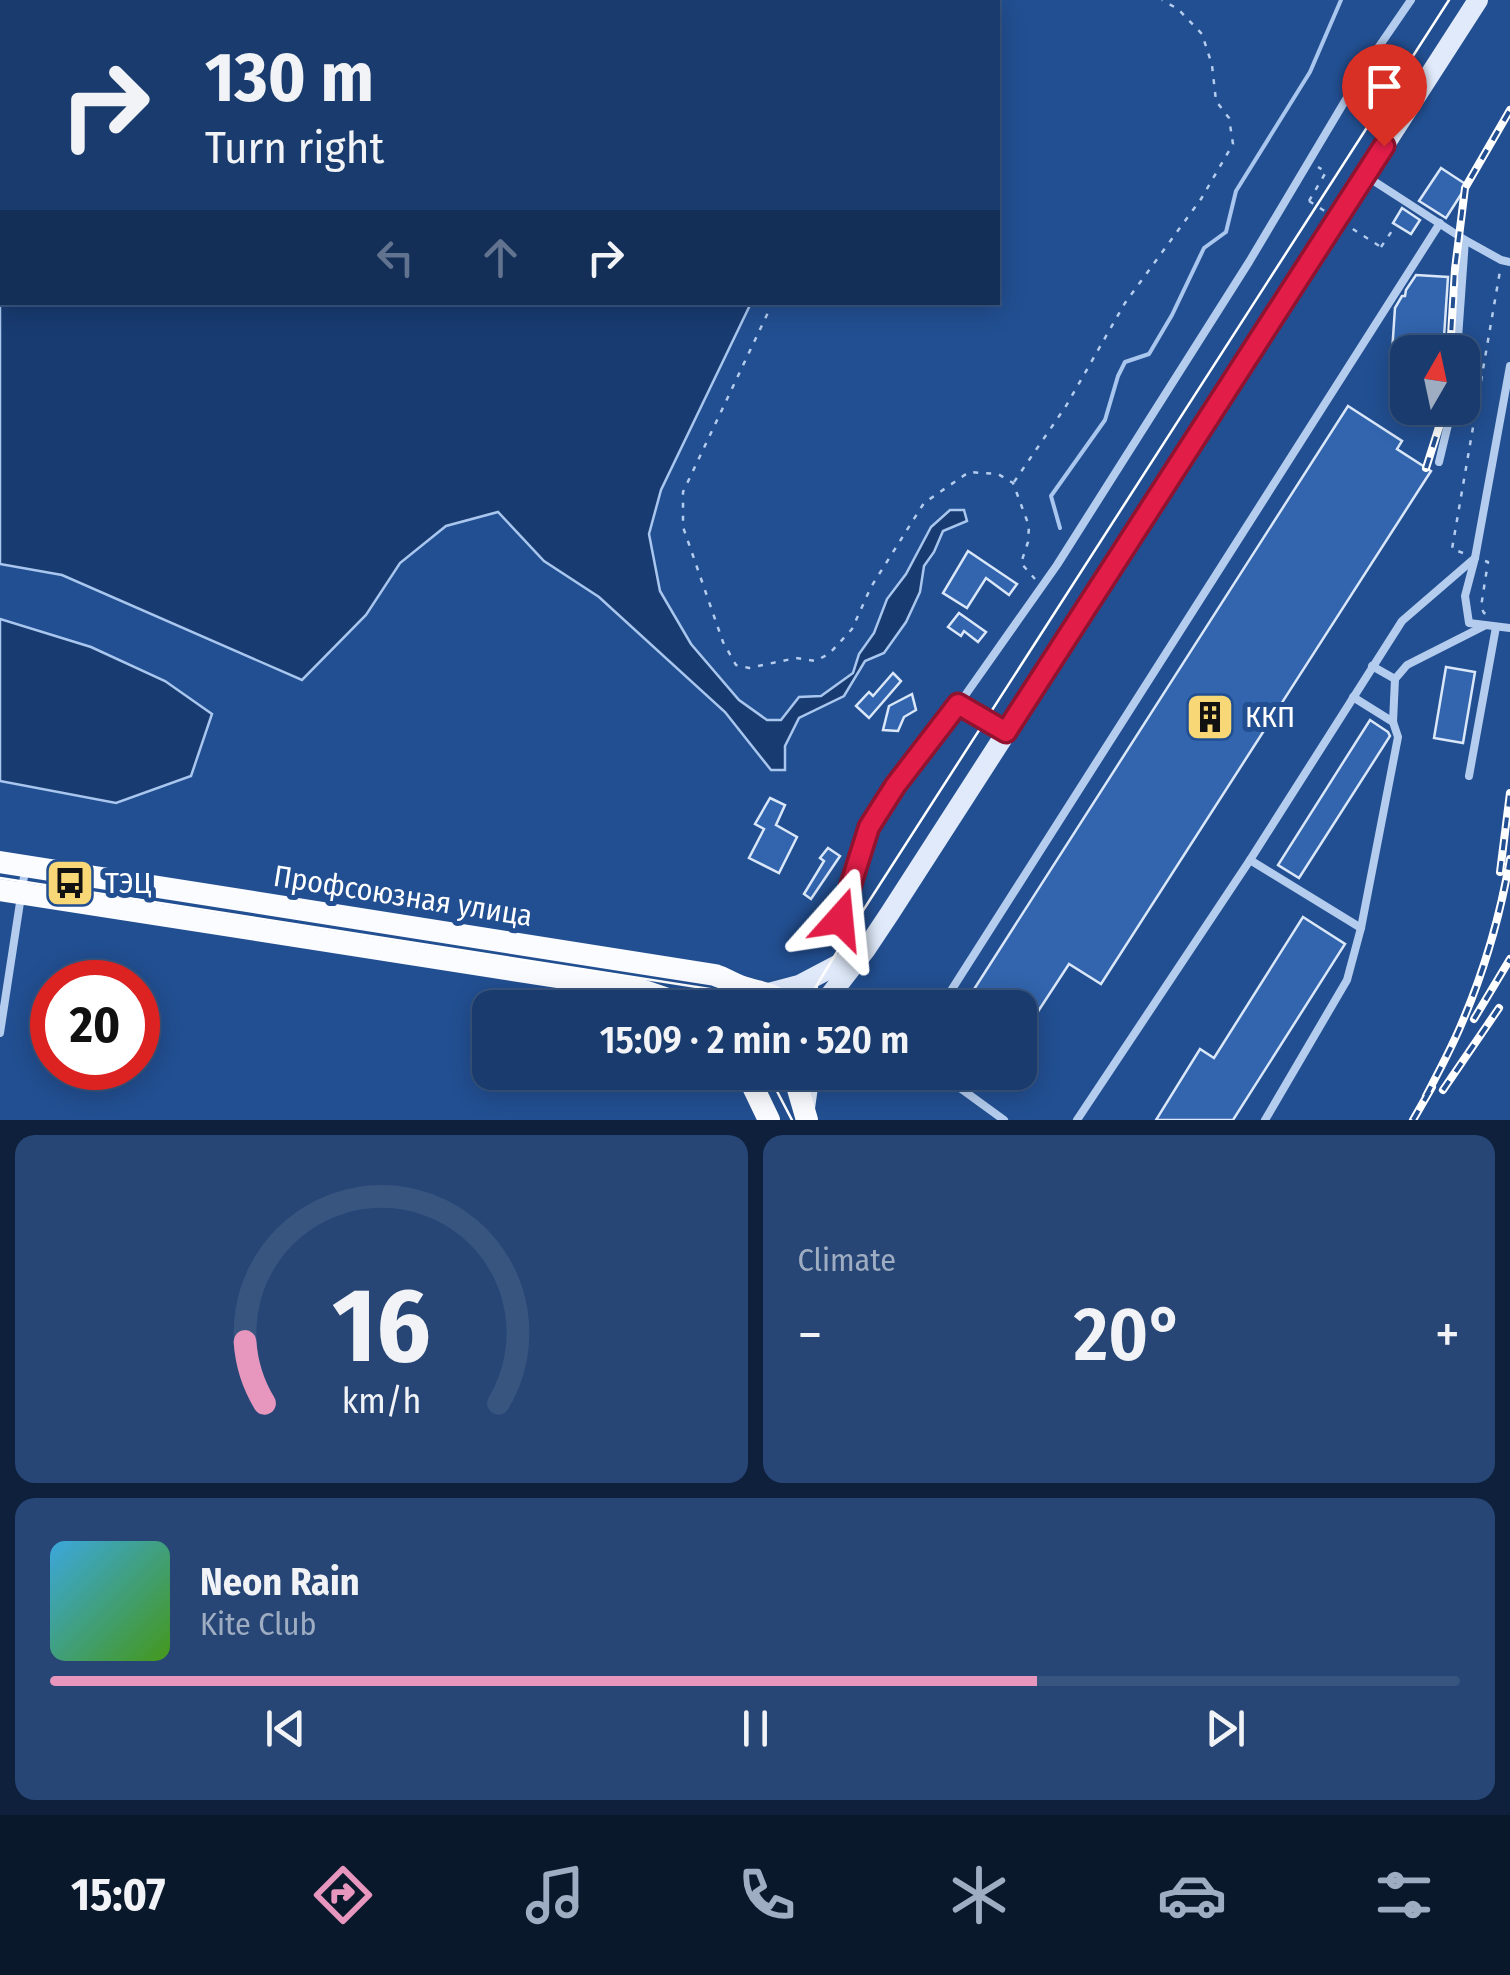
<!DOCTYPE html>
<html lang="en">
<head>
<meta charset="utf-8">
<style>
  body { margin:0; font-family:"Fira Sans Condensed",sans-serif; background:#274675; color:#f1f3f6; height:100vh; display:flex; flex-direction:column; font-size:38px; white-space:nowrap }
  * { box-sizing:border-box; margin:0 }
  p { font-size:32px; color:#9fadc2 }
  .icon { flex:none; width:55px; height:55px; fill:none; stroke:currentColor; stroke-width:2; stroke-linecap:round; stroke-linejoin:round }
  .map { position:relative; height:1120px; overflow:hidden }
  .sheet { display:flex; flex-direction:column; gap:15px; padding:15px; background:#0e203c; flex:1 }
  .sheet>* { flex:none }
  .hud { position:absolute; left:0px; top:0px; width:1000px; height:305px; box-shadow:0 5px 25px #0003,0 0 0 2px #385580; background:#1a3b6d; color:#f1f3f6; overflow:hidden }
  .needle { width:65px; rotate:9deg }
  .fabs { position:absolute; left:1390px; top:335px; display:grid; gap:20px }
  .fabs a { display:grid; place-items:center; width:90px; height:90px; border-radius:20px; background:#1a3b6d; box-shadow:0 5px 25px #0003,0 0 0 2px #385580; font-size:50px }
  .speed { position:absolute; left:30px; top:960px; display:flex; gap:20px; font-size:50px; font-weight:700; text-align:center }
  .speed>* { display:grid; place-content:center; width:130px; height:130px; border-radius:50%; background:#1a3b6d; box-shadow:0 5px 25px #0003,0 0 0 2px #385580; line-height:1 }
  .speed .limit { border:15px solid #d22; background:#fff; color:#111 }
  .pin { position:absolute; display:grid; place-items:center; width:85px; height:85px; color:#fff; margin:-102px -42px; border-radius:50% 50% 50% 0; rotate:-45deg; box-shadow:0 0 10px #0007 }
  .pin .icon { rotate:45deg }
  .me { position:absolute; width:110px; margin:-55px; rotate:18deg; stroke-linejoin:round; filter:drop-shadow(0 0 8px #0008) }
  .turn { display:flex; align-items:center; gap:35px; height:210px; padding:0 40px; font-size:45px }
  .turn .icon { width:130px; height:130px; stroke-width:2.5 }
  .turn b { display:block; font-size:70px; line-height:85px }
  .lanes { display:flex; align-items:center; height:95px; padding:0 40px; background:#0003; justify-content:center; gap:50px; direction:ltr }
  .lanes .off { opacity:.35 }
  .big { font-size:75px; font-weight:600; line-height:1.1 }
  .sheet .tile { flex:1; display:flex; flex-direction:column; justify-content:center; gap:15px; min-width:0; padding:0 35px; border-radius:20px; background:#274675 }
  .sheet .dial { align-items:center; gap:0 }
  .dial svg { height:260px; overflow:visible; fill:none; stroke:#385580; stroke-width:7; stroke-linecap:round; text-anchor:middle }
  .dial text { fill:#f1f3f6; stroke:none }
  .song { display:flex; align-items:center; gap:30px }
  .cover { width:120px; height:120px; border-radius:15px; background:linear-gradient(135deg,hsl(200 70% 55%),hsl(100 70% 35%)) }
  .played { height:10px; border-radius:5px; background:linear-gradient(90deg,#e797bd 70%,#385580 70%) }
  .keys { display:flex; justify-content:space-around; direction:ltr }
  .heat { display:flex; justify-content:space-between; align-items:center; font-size:55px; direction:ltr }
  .sheet .tiles { flex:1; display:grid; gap:15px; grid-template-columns:1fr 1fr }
  .tile:last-child { grid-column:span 2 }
  .trip { position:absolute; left:472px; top:990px; width:565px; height:100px; border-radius:20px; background:#1a3b6d; box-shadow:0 5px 25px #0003,0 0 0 2px #385580; font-weight:600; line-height:100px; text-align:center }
  .dock { display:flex; height:160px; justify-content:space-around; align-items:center; background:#0a182c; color:#9fadc2 }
  .dock .icon { width:70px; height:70px }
  .dock .current { color:#e797bd }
  .dock b { font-size:45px; color:#f1f3f6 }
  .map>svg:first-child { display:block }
  .water { fill:#183b71; stroke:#a8c6ee; stroke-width:2.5 }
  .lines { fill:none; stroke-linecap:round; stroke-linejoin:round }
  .stream { stroke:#a8c6ee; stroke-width:4 }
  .building { fill:#3265ae; stroke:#d9e7f9; stroke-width:2.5 }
  .path { stroke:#b4cced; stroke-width:2.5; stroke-dasharray:5 8; stroke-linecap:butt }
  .service { stroke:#b4cced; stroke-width:8 }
  .secondary { stroke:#e0eafa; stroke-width:20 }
  .primary { stroke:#fafcff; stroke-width:22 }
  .tram { stroke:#fff; stroke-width:2.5 }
  .rail-casing { stroke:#fff; stroke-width:8 }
  .rail { stroke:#224f91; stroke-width:4; stroke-dasharray:11; stroke-linecap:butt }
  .path-bridge { stroke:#b4cced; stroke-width:2.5; stroke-dasharray:5 8; stroke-linecap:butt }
  .route-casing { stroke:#92132f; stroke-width:25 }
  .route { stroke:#e11d48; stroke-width:18 }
  .labels { text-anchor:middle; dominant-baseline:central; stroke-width:10; stroke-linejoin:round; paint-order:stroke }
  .poi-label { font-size:30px; fill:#fff; stroke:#224f91; text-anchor:start }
  .street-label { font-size:30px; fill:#fff; stroke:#224f91 }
</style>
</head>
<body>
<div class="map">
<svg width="1510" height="1120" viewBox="0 0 1510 1120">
  <rect width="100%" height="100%" fill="#224f91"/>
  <g class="water">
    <path d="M 0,0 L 897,0 L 897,2 L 2,2 L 2,302 L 751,303 L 661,490 L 649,534 L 660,591 L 691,644 L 739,700 L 767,720 L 781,720 L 799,697 L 821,696 L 853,673 L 859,654 L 874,633 L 887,599 L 906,574 L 931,527 L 950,510 L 964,510 L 967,521 L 943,531 L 934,552 L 924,566 L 920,592 L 906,622 L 884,653 L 865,661 L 844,696 L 799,718 L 785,746 L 785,770 L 771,770 L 725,712 L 599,597 L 544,561 L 498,512 L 446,526 L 400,563 L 366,615 L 302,680 L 62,575 L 0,564 Z"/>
    <path d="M 0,619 L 91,647 L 165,681 L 212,714 L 191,776 L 116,803 L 0,781 Z"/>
  </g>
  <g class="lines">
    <path class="stream" d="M 1060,528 L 1051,496 L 1105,420 L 1118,376 L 1125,362 L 1149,354 L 1172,315 L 1204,248 L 1226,232 L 1236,191 L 1310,72 L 1341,0"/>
  </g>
  <g class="building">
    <path d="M 1441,168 L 1467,185 L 1446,218 L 1419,201 Z"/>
    <path d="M 1402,208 L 1420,220 L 1411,234 L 1393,223 Z"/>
    <path d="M 1416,275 L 1448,277 L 1443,352 L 1408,352 L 1408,383 L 1390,382 L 1395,308 L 1402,296 L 1405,296 L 1406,290 Z"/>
    <path d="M 1348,406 L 1402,441 L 1397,449 L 1431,471 L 1101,984 L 1069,964 L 1020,1039 L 1020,1008 L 962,1008 Z"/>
    <path d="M 968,551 L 1017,584 L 1009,595 L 986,578 L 967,608 L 943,593 Z"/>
    <path d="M 959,613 L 986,632 L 978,642 L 964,631 L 961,636 L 948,627 Z"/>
    <path d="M 1446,667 L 1475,672 L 1463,743 L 1434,738 Z"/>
    <path d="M 893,673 L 901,681 L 869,718 L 856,706 L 869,692 L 873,696 Z"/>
    <path d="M 912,694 L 916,710 L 904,717 L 898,731 L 883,730 L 889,706 Z"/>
    <path d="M 1370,720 L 1388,732 L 1390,736 L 1299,878 L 1278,865 Z"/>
    <path d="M 770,798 L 785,805 L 776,825 L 797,837 L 779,873 L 749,858 L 764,829 L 755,824 Z"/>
    <path d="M 828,848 L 840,856 L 811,899 L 804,894 L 824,861 L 820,858 Z"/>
    <path d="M 1303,917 L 1345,944 L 1233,1120 L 1156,1120 L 1200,1049 L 1214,1058 Z"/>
  </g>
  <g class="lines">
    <g class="path">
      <path d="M 954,2 L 956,0"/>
      <path d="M 1309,201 L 1326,172 L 1318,167"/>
      <path d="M 1381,247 L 1396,225"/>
      <path d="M 773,302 L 683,492 L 683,527 L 723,642 L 736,665 L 749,668 L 796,658 L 816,661 L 830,653 L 852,629 L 871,587 L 924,503 L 969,472 L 998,474 L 1013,483 L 1029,526 L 1028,542 L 1021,563 L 1035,579"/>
      <path d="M 1014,482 L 1066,406 L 1125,303 L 1201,199 L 1233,144 L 1229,118 L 1216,101 L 1212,65 L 1202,34 L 1178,9 L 1162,0"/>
      <path d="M 1463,553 L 1452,549 L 1500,271"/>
      <path d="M 1485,561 L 1488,562 L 1481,607 L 1484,613 L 1490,615"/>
    </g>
    <g class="service">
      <path d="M 1366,176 L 1465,240 L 1457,352"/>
      <path d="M 1465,240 L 1501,260 L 1510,262"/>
      <path d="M 1510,366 L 1475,558 L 1465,596 L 1469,623 L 1510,628"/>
      <path d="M 1439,462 L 1452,408"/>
      <path d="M 1372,666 L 1395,679"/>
      <path d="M 1353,697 L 1393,722"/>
      <path d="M 959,704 L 1006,732"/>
      <path d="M 1469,776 L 1496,627"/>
      <path d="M 1250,860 L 1361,928"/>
      <path d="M 866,949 L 840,933 L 839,929 L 869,827 L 895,786 L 959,704 L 1057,565 L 1249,262 L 1367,64 L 1411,0"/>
      <path d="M 940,1008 L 1440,223"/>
      <path d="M 0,1033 L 25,870"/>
      <path d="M 938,1072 L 1004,1120"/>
      <path d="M 1077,1120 L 1250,860 L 1402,621 L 1475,558"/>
      <path d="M 1265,1120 L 1347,980 L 1361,928 L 1398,737 L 1393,722 L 1395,679 L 1407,665 L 1484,626"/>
    </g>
    <g class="secondary">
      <path d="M 765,994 L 799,985 L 856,955"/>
      <path d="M 820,1008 L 866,949 L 890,913 L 1478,0"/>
      <path d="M 805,1108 L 810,1072"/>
    </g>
    <g class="primary">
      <path d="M 0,862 L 715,975 C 724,978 732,983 740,986 C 758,993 777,992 789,1008"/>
      <path d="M 0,890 L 641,990 L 694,1008"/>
      <path d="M 746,1072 L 769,1120"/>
      <path d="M 793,1072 L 807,1120"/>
    </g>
    <g class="tram">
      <path d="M 0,878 L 774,999 L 802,996 L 817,987"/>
      <path d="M 803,1008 L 846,937 L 1449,0"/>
      <path d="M 767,1072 L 792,1120"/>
    </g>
    <g class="rail-casing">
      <g id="rail">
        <path d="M 1450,352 L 1455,269 L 1465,188 L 1510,110"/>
        <path d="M 1426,468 L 1445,408"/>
        <path d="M 1500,872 L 1510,793"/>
        <path d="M 1474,1019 L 1510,959"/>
        <path d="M 1443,1090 L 1499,1008"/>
        <path d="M 1426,1096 C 1438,1073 1451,1049 1461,1025 C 1484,972 1500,917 1510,859"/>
        <path d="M 1413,1120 L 1432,1087"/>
      </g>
    </g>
    <use href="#rail" class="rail"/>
    <path class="path-bridge" d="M 1309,201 L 1381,247"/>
  </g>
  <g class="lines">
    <g class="route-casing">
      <path id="route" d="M 840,919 L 869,827 L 895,786 L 958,704 L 1006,732 L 1384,146"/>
    </g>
    <use href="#route" class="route"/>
  </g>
  <defs>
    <g id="building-square" transform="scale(2.5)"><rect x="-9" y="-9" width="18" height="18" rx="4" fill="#f8d876" stroke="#224f91"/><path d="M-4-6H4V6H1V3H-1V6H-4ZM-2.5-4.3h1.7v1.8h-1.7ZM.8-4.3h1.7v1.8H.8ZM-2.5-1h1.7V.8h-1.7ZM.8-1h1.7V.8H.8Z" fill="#111"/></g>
    <g id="bus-square" transform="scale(2.5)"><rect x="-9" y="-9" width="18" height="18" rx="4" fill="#f8d876" stroke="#224f91"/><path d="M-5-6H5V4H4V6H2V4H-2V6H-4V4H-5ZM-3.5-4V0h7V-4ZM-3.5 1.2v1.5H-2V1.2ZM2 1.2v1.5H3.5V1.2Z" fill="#111"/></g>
  </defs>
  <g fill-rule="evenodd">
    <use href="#building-square" x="1210" y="717"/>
    <use href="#bus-square" x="70" y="883"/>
  </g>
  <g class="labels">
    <g class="poi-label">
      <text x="1245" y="717">ККП</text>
      <text x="105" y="883">ТЭЦ</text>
    </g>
    <g class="street-label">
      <text transform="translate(403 896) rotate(9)">Профсоюзная улица</text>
    </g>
  </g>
</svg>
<div class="fabs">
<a><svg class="needle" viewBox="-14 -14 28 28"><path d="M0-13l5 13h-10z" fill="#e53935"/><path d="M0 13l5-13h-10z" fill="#9fadc2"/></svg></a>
</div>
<div class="speed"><div class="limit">20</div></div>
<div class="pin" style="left:1384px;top:146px;background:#d93025"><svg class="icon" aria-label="arrive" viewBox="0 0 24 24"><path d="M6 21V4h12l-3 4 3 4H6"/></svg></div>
<svg class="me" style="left:840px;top:919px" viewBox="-20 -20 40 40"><path d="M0-17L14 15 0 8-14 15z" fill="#e11d48" stroke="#fff" stroke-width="4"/></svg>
<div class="trip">15:09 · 2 min · 520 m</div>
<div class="hud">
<div class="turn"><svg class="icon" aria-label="right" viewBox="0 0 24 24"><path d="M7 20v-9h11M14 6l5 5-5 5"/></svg><div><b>130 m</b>Turn right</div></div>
<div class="lanes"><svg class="icon off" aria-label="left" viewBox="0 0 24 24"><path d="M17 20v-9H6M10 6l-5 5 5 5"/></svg><svg class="icon off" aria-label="ahead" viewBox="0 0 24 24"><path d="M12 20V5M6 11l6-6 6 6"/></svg><svg class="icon" aria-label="right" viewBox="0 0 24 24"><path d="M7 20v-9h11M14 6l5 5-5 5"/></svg></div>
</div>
</div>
<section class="sheet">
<div class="tiles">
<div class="tile dial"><svg viewBox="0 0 100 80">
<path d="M14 69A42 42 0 1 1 86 69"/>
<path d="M14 69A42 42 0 0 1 8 50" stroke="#e797bd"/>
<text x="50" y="56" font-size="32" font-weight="700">16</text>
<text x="50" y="72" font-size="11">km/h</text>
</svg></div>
<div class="tile"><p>Climate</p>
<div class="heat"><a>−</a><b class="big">20°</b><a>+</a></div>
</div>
<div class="tile">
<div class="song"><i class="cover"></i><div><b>Neon Rain</b><p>Kite Club</p></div></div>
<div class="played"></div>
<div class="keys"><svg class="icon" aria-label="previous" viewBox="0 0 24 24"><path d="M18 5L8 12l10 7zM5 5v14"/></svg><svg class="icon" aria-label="pause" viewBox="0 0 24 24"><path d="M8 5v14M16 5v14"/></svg><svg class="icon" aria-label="next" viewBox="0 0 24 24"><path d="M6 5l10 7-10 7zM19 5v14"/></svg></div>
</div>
</div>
</section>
<nav class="dock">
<b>15:07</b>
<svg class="icon current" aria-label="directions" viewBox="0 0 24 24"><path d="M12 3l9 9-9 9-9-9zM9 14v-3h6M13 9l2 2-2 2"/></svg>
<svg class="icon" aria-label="music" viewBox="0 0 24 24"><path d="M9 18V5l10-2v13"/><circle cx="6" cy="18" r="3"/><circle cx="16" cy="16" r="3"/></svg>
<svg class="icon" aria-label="phone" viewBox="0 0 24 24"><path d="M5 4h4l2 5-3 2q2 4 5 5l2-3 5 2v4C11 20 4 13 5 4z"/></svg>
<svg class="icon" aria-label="climate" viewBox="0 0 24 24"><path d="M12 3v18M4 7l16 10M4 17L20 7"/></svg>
<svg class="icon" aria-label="car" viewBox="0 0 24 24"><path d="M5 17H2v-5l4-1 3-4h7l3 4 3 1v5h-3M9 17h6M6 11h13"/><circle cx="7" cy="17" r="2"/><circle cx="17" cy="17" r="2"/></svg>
<svg class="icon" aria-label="filters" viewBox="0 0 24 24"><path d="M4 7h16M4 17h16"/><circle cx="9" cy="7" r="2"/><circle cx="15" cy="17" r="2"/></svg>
</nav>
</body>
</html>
